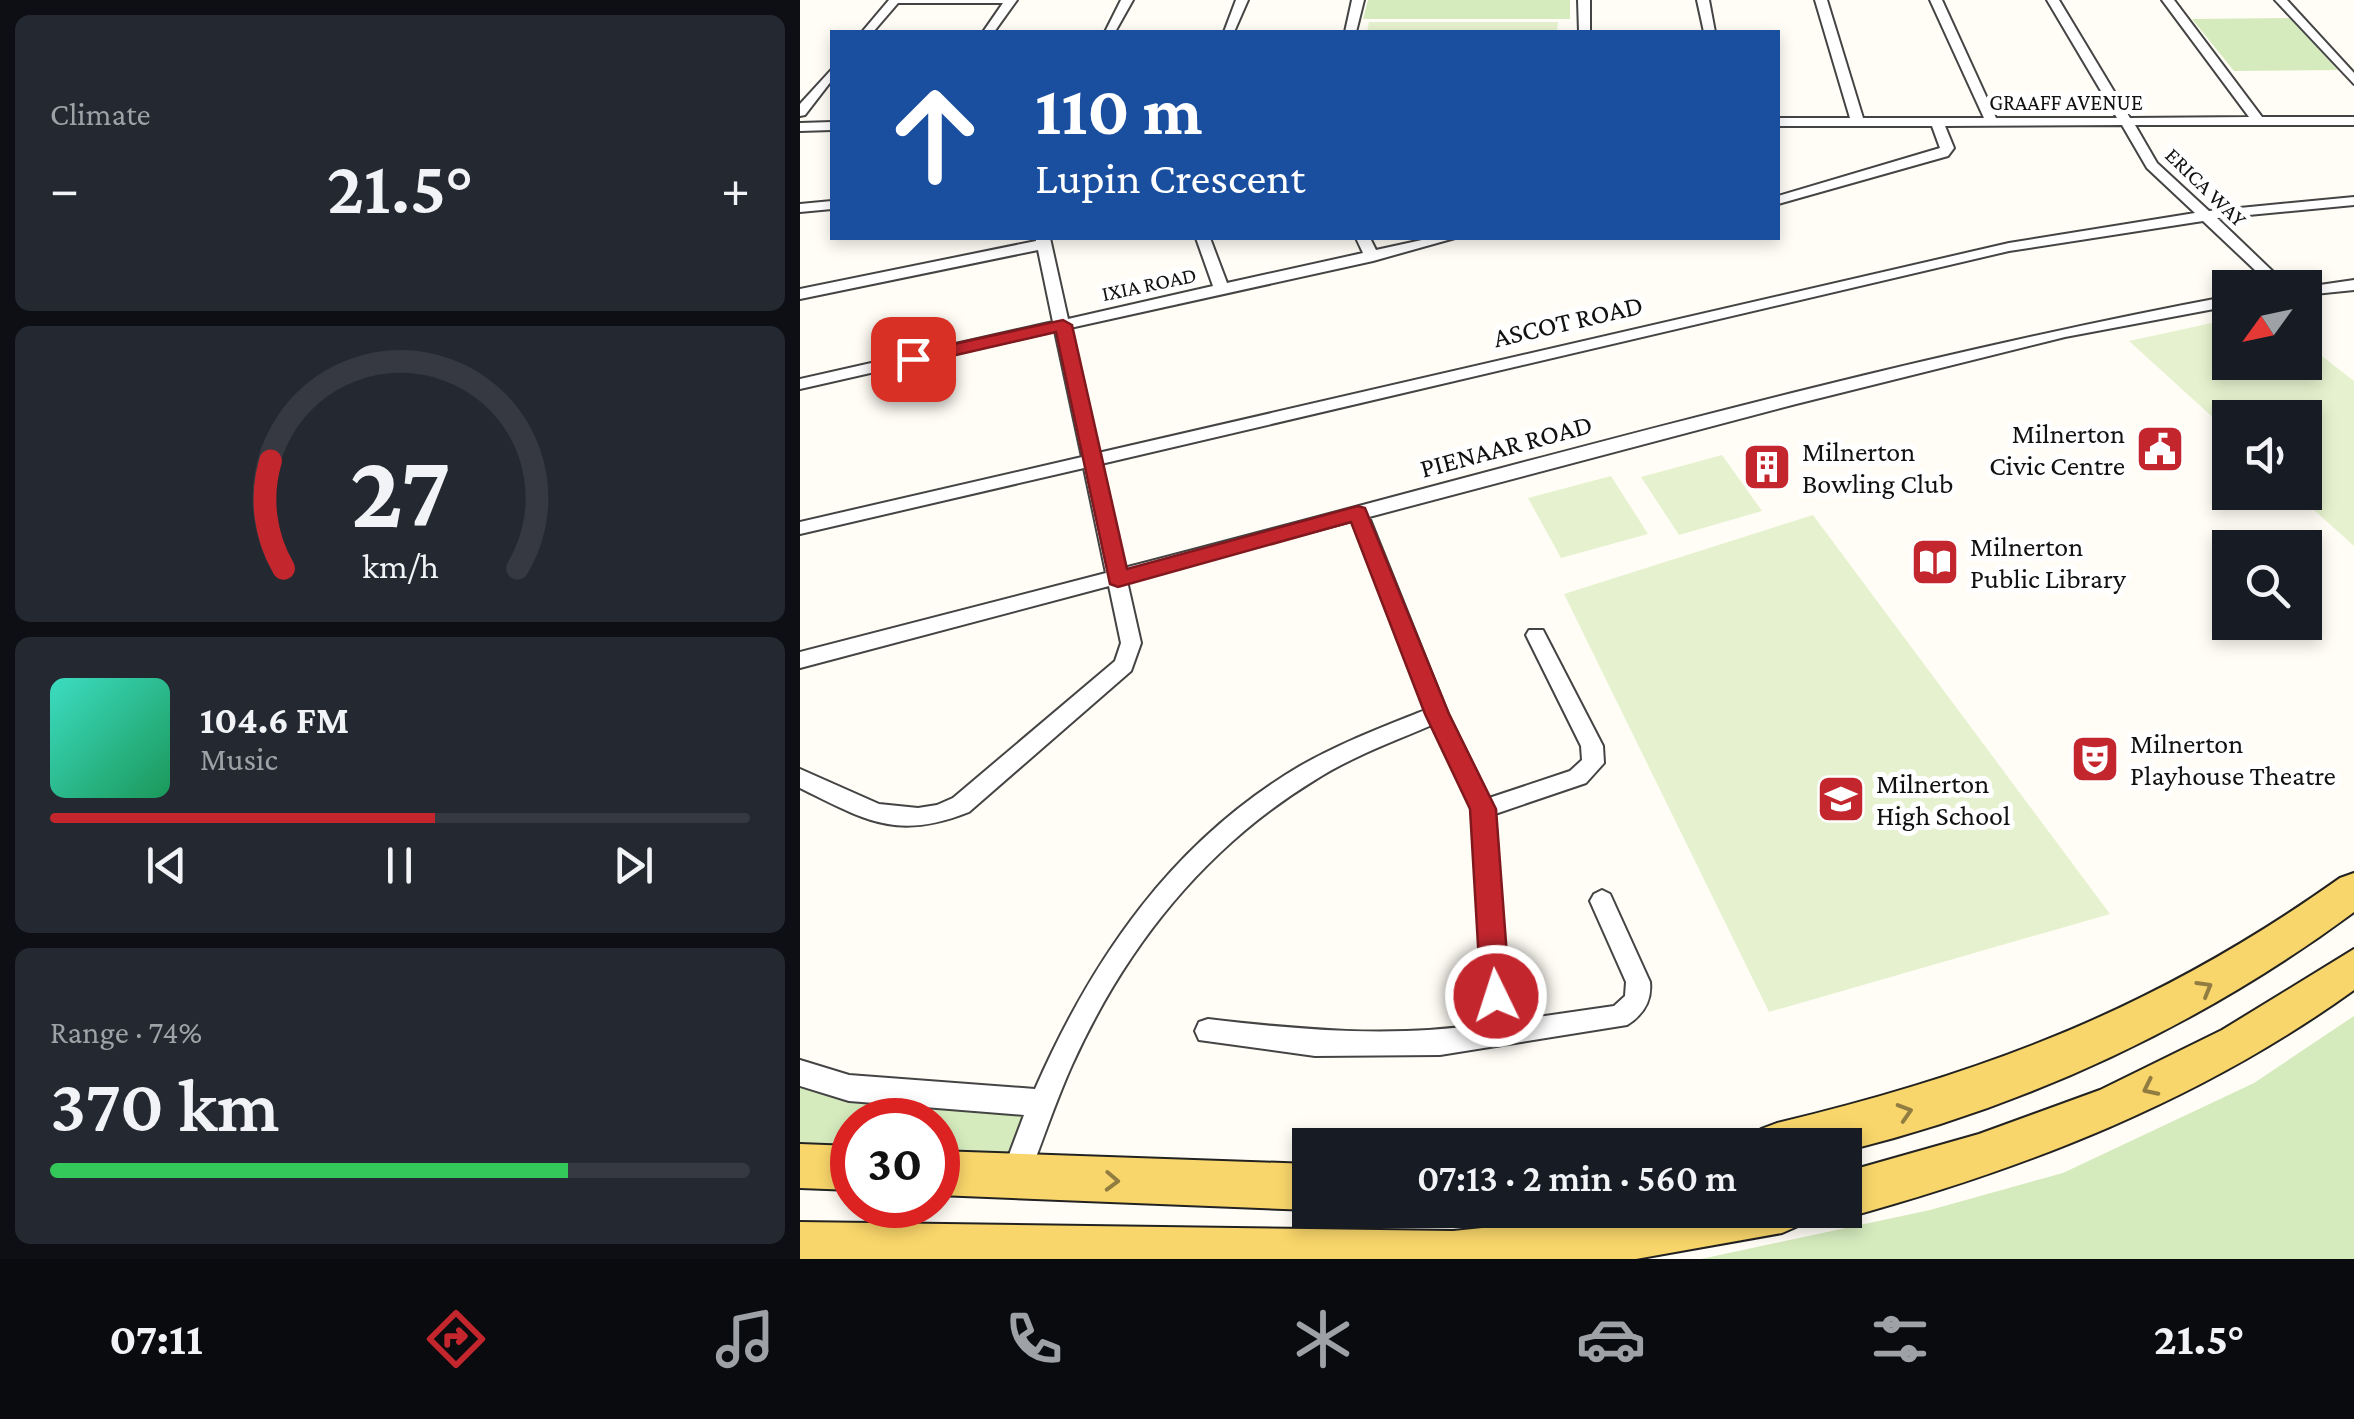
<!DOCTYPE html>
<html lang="en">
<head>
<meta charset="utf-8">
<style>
  body { margin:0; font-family:"Crimson Pro",serif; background:#242831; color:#f1f3f6; height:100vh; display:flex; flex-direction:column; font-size:38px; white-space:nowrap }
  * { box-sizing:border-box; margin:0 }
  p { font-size:32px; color:#9ea1a6 }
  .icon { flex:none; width:55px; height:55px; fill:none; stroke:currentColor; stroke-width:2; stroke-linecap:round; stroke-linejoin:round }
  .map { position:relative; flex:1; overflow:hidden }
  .side { display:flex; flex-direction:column; gap:15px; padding:15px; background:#0d0f14; width:800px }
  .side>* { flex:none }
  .guide { position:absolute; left:30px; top:30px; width:950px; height:210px; border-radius:0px; box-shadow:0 5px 15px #0003; background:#1a4fa0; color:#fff; overflow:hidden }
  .needle { width:65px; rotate:237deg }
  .fabs { position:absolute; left:1412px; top:270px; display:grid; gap:20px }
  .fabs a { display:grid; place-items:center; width:110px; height:110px; border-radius:0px; background:#171b24; box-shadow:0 5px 15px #0003; font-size:50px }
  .speed { position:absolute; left:30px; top:1098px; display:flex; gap:20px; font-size:50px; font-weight:700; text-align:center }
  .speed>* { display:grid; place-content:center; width:130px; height:130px; border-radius:50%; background:#171b24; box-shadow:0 5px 15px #0003; line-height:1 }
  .speed .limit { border:15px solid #d22; background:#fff; color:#111 }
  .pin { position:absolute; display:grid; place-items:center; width:85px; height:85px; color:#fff; margin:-42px; border-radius:20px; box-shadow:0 5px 15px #0006 }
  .me { position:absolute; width:110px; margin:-55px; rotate:356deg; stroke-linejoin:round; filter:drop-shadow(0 0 8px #0008) }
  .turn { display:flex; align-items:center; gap:35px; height:210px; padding:0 40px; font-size:45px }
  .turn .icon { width:130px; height:130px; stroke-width:2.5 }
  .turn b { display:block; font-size:70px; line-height:85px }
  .big { font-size:75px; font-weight:600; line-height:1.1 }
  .side .widget { flex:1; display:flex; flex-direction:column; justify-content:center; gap:15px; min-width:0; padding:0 35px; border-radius:15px; background:#242831 }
  .side .dial { align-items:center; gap:0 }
  .dial svg { height:260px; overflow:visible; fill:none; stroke:#363941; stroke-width:7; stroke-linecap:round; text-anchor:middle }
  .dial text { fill:#f1f3f6; stroke:none }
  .song { display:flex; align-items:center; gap:30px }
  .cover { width:120px; height:120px; border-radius:15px; background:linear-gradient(135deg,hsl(170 70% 55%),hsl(150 70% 35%)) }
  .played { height:10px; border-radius:5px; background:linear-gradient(90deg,#c4262e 55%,#363941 55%) }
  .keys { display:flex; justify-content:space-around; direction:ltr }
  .heat { display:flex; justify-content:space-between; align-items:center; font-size:55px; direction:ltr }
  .charge { height:15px; border-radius:8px; background:linear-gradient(90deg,#34c759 74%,#363941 0) }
  .trip { position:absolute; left:492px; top:1128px; width:570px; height:100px; border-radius:0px; background:#171b24; box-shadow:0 5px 15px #0003; font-weight:600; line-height:100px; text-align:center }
  .dock { display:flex; height:160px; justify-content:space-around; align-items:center; background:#090b0e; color:#9ea1a6 }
  .dock .icon { width:70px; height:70px }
  .dock .current { color:#c4262e }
  .dock b { font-size:45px; color:#f1f3f6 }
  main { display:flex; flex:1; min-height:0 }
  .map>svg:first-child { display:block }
  .green { fill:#d5ebbd }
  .pitch { fill:#e6f2cf }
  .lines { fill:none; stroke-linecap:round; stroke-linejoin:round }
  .minor-casing { stroke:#444; stroke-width:4 }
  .primary-casing { stroke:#222; stroke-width:4 }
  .minor { fill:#fff; fill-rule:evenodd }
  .primary { fill:#f9d66b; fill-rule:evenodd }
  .oneway { stroke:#917d42 }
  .route { fill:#c4262e; stroke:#7f191e; stroke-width:2.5 }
  .labels { text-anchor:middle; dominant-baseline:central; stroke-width:10; stroke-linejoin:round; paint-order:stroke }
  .far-street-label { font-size:22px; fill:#111; stroke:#fff }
  .street-label { font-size:28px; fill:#111; stroke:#fff }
  .poi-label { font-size:28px; fill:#111; stroke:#fff; text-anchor:start }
</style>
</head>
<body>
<main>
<section class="side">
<div class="widget"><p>Climate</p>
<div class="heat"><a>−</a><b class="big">21.5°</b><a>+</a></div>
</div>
<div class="widget dial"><svg viewBox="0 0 100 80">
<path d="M14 69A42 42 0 1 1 86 69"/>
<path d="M14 69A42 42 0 0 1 10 36" stroke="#c4262e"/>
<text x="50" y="56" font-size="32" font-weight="700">27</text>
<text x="50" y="72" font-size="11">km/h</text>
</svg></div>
<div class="widget">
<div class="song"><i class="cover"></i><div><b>104.6 FM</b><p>Music</p></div></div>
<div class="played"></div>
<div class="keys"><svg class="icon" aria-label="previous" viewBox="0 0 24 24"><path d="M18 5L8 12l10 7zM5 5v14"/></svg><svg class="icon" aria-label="pause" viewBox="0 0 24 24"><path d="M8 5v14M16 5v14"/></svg><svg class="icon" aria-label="next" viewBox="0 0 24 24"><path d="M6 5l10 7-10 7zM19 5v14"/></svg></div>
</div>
<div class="widget"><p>Range · 74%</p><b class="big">370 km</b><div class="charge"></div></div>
</section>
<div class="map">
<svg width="1554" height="1259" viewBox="0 0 1554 1259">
  <rect width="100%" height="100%" fill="#fffdf5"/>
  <g class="green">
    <path d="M 568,0 L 770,0 L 770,19 L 563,19 Z"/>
    <path d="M 1490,18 L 1538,70 L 1434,71 L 1392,19 Z"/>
    <path d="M 1554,1016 L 1554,1259 L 901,1259 L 1130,1210 L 1263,1173 L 1454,1083 Z"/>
    <path d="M 0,1073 L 242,1103 L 215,1176 L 138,1173 L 138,1120 L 52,1120 L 52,1168 L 0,1166 Z"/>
  </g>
  <g class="pitch">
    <path d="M 569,22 L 758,22 L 757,32 L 567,32 Z"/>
    <path d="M 1430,319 L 1430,362 L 1505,362 L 1505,343 L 1554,381 L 1554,546 L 1495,493 L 1505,492 L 1505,418 L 1430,418 L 1430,433 L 1329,341 Z"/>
    <path d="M 922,455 L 962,511 L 879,535 L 841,477 Z"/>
    <path d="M 811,476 L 848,534 L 761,558 L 728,498 Z"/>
    <path d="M 1013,515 L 1310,914 L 969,1012 L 764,594 Z"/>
  </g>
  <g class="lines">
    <g class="minor-casing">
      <g id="minor">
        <path d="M 89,0 L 217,0 L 194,32 L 183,32 L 203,3 L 98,3 L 73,32 L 62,32 Z"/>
        <path d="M 321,0 L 333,0 L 315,32 L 305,32 Z"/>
        <path d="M 436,0 L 448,0 L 434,32 L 424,32 Z"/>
        <path d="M 552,0 L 564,0 L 556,32 L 545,32 Z"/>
        <path d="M 778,0 L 790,0 L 790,32 L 779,32 Z"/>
        <path d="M 897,0 L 909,0 L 915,32 L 904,32 Z"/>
        <path d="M 1015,0 L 1027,0 L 1063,118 L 1184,118 L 1130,0 L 1142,0 L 1196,118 L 1317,118 L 1247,0 L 1259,0 L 1330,118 L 1449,117 L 1362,0 L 1374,0 L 1462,117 L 1554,117 L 1554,125 L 1335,125 L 1357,163 L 1409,211 L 1554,197 L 1554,205 L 1417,218 L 1490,288 L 1474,288 L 1403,221 L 1209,251 L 301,464 L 324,568 C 691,473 1057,366 1430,296 L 1430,306 L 1265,337 L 996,404 L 569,517 L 648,714 L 689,798 L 770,771 L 782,760 L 781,746 L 726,635 L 729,630 L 743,630 L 803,746 L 804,763 L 786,783 L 695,814 L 710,1021 L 814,1006 L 825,996 L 826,982 L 790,901 L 794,894 L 802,890 L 810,894 L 850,982 C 852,1002 843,1015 827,1025 L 640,1055 L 515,1056 L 399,1040 L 395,1031 L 399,1022 L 408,1019 C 501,1030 592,1038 685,1024 L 672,809 L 632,725 C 592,742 551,757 515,780 C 404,848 325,948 272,1065 C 254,1105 241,1146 225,1186 L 215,1190 L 205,1186 L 201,1176 L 224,1115 L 49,1101 L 0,1086 L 0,1060 L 49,1075 L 235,1089 C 293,957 373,841 500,766 C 540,743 583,727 625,710 L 552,521 L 327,581 L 341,643 L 331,671 L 169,812 C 97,841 65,820 0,788 L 0,769 L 79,804 L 118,808 L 137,805 L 153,798 L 315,661 L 321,643 L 309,586 L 0,668 L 0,652 L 306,573 L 284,468 L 0,534 L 0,522 L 282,457 L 255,331 L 0,389 L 0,379 L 253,322 L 238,250 L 0,299 L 0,289 L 236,241 L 236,238 L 250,238 L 268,319 L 413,286 L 396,238 L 410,238 L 427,283 L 563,253 L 556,238 L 570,238 L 576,250 L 631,238 L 655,238 L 573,261 L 270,328 L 298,453 L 1209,243 L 1395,213 L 1347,168 L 1322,125 L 1145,126 L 1154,148 L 1148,156 L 978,204 L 978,196 L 1140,148 L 1132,126 L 978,126 L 978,118 L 1050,118 Z"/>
        <path d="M 1475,0 L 1487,0 L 1554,73 L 1554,84 Z"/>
        <path d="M 32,69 L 32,80 L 5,115 L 0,116 L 0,104 Z"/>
        <path d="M 32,122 L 32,130 L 0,131 L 0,123 Z"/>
        <path d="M 32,201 L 32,209 L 0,212 L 0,204 Z"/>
        <path d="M 1554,280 L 1554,290 L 1505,295 L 1505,288 L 1499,288 Z"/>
      </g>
    </g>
    <g class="primary-casing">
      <g id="primary">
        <path d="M 1554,873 L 1554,912 C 1403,1024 1228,1106 1045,1151 L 1045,1145 L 955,1145 L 961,1129 L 977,1123 C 1191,1072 1360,1006 1540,878 Z"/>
        <path d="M 1554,949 L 1554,990 C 1400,1101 1227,1168 1045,1218 L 1029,1211 L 1045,1210 L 1045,1172 L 1179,1134 L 1300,1090 L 1422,1030 Z"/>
        <path d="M 0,1144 L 52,1146 L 52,1190 L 0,1188 Z"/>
        <path d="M 138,1151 L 510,1164 L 510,1210 L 138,1195 Z"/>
        <path d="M 857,1210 L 1005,1210 L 998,1226 L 982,1233 L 836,1259 L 0,1259 L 0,1222 L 653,1231 Z"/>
      </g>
    </g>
    <use href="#minor" class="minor"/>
    <use href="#primary" class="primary"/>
  </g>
  <defs><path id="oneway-chevron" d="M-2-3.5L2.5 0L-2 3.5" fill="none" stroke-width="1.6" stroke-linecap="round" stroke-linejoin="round" transform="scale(2.5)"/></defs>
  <g class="oneway">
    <use href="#oneway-chevron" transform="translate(1405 988) rotate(-30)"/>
    <use href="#oneway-chevron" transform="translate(1350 1088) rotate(154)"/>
    <use href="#oneway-chevron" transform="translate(1105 1112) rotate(-17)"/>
    <use href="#oneway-chevron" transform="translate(312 1181) rotate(2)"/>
  </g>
  <path class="route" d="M 263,320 L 272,325 L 327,569 L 558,506 L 565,508 L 649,714 L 696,809 L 710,996 L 706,1006 L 696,1010 L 685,1006 L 681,996 L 670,809 L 625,714 L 551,522 L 318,587 L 310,584 L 256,332 L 113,365 L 104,359 L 113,353 Z"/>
  <defs>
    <g id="civic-square" transform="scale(2.5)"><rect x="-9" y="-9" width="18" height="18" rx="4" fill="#c4262e" stroke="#fff"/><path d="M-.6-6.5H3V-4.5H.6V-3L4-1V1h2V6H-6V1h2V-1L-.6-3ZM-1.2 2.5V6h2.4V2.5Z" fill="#fff"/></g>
    <g id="building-square" transform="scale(2.5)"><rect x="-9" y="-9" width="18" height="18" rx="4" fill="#c4262e" stroke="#fff"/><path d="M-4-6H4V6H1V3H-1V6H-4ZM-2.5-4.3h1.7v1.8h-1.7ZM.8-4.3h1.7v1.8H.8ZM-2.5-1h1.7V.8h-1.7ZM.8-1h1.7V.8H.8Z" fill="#fff"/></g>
    <g id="library-square" transform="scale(2.5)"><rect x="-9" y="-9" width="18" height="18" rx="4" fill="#c4262e" stroke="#fff"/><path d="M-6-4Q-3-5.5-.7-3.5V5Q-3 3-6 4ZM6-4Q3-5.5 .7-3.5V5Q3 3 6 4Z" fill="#fff"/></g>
    <g id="theatre-square" transform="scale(2.5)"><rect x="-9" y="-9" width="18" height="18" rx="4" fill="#c4262e" stroke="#fff"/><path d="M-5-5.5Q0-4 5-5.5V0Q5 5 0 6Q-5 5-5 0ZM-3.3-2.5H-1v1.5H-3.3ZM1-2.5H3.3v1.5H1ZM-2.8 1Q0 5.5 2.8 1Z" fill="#fff"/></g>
    <g id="school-square" transform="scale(2.5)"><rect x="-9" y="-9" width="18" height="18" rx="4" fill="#c4262e" stroke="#fff"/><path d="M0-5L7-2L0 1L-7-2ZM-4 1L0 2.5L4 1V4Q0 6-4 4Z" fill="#fff"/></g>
  </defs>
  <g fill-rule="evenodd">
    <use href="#civic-square" x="1360" y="449"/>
    <use href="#building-square" x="967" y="467"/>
    <use href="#library-square" x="1135" y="562"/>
    <use href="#theatre-square" x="1295" y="759"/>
    <use href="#school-square" x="1041" y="799"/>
  </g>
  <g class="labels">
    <g class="far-street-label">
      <text x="1266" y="102">GRAAFF AVENUE</text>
      <text transform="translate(1406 187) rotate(44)">ERICA WAY</text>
      <text transform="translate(349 284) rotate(-12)">IXIA ROAD</text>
    </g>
    <g class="street-label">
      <text transform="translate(768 321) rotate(-13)">ASCOT ROAD</text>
      <text transform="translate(706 446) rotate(-15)">PIENAAR ROAD</text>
    </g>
    <g class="poi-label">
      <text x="1325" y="433" text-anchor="end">Milnerton<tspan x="1325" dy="32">Civic Centre</tspan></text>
      <text x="1002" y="451">Milnerton<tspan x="1002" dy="32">Bowling Club</tspan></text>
      <text x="1170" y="546">Milnerton<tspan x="1170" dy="32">Public Library</tspan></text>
      <text x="1330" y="743">Milnerton<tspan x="1330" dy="32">Playhouse Theatre</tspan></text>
      <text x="1076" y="783">Milnerton<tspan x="1076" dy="32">High School</tspan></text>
    </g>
  </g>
</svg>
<div class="fabs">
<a><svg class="needle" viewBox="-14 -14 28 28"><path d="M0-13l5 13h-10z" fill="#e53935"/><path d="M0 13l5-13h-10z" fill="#9ea1a6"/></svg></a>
<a><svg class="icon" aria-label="sound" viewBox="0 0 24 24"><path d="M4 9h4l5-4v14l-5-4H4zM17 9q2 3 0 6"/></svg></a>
<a><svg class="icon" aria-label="search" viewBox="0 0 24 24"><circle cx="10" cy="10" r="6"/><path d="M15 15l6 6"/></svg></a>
</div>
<div class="speed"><div class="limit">30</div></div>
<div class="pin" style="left:113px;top:359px;background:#d93025"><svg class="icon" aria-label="arrive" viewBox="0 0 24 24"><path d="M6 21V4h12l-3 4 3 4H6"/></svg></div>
<svg class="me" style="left:696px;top:996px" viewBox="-20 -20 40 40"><circle r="17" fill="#c4262e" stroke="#fff" stroke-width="3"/><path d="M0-11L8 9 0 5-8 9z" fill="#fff"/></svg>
<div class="trip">07:13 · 2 min · 560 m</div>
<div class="guide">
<div class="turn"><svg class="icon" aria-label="ahead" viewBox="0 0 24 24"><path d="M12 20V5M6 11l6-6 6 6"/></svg><div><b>110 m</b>Lupin Crescent</div></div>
</div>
</div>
</main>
<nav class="dock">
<b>07:11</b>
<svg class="icon current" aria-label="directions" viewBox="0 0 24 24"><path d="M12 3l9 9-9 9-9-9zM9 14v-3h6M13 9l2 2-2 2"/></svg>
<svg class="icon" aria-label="music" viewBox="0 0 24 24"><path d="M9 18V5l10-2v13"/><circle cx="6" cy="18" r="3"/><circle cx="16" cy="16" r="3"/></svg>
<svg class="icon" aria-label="phone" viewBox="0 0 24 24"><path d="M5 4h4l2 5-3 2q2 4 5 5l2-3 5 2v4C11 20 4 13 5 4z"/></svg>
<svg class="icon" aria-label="climate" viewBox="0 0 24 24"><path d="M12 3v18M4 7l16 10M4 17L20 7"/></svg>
<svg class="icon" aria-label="car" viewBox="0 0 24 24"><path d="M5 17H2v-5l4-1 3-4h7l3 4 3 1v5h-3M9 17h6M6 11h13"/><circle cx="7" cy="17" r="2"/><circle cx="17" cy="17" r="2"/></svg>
<svg class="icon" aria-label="filters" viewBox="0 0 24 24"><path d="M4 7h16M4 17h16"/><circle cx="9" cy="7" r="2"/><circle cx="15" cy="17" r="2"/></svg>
<b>21.5°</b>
</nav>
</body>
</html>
